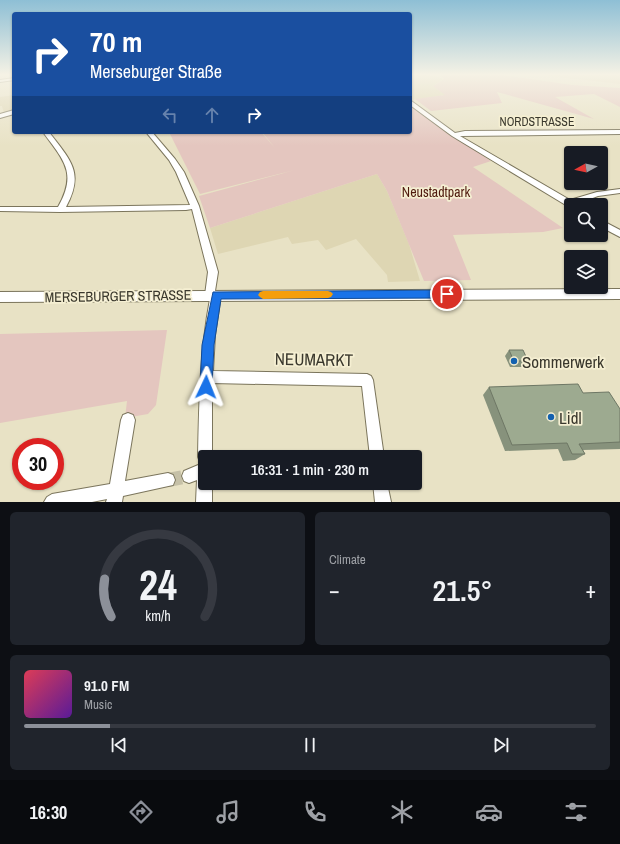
<!DOCTYPE html>
<html lang="en">
<head>
<meta charset="utf-8">
<style>
  body { margin:0; font-family:"Archivo Narrow",sans-serif; background:#20242c; color:#f1f3f6; height:100vh; display:flex; flex-direction:column; font-size:15px; white-space:nowrap }
  * { box-sizing:border-box; margin:0 }
  p { font-size:13px; color:#9ea1a6 }
  .icon { flex:none; width:22px; height:22px; fill:none; stroke:currentColor; stroke-width:2; stroke-linecap:round; stroke-linejoin:round }
  .map { position:relative; height:502px; overflow:hidden }
  .sheet { display:flex; flex-direction:column; gap:10px; padding:10px; background:#0d0f14; flex:1 }
  .sheet>* { flex:none }
  .guide { position:absolute; left:12px; top:12px; width:400px; height:122px; border-radius:4px; box-shadow:0 1px 3px #0004; background:#1a4fa0; color:#fff; overflow:hidden }
  .needle { width:26px; rotate:262deg }
  .fabs { position:absolute; left:564px; top:146px; display:grid; gap:8px }
  .fabs a { display:grid; place-items:center; width:44px; height:44px; border-radius:4px; background:#171b24; box-shadow:0 1px 3px #0004; font-size:20px }
  .speed { position:absolute; left:12px; top:438px; display:flex; gap:8px; font-size:20px; font-weight:700; text-align:center }
  .speed>* { display:grid; place-content:center; width:52px; height:52px; border-radius:50%; background:#171b24; box-shadow:0 1px 3px #0004; line-height:1 }
  .speed .limit { border:6px solid #d22; background:#fff; color:#111 }
  .pin { position:absolute; display:grid; place-items:center; width:34px; height:34px; color:#fff; margin:-17px; border:2px solid #fff; border-radius:50%; box-shadow:0 1px 4px #0007 }
  .me { position:absolute; width:44px; margin:-22px; rotate:2deg; stroke-linejoin:round; filter:drop-shadow(0 0 3px #0008) }
  .turn { display:flex; align-items:center; gap:14px; height:84px; padding:0 12px; font-size:18px }
  .turn .icon { width:52px; height:52px; stroke-width:2.5 }
  .turn b { display:block; font-size:28px; line-height:34px }
  .lanes { display:flex; align-items:center; height:38px; padding:0 12px; background:#0003; justify-content:center; gap:20px; direction:ltr }
  .lanes .off { opacity:.35 }
  .big { font-size:30px; font-weight:600; line-height:1.1 }
  .sheet .tile { flex:1; display:flex; flex-direction:column; justify-content:center; gap:6px; min-width:0; padding:0 14px; border-radius:6px; background:#20242c }
  .sheet .dial { align-items:center; gap:0 }
  .dial svg { height:104px; overflow:visible; fill:none; stroke:#363941; stroke-width:7; stroke-linecap:round; text-anchor:middle }
  .dial text { fill:#f1f3f6; stroke:none }
  .song { display:flex; align-items:center; gap:12px }
  .cover { width:48px; height:48px; border-radius:6px; background:linear-gradient(135deg,hsl(350 70% 55%),hsl(270 70% 35%)) }
  .played { height:4px; border-radius:2px; background:linear-gradient(90deg,#8c9099 15%,#363941 15%) }
  .keys { display:flex; justify-content:space-around; direction:ltr }
  .heat { display:flex; justify-content:space-between; align-items:center; font-size:22px; direction:ltr }
  .sheet .tiles { flex:1; display:grid; gap:10px; grid-template-columns:1fr 1fr }
  .tile:last-child { grid-column:span 2 }
  .trip { position:absolute; left:198px; top:450px; width:224px; height:40px; border-radius:4px; background:#171b24; box-shadow:0 1px 3px #0004; font-weight:600; line-height:40px; text-align:center }
  .dock { display:flex; height:64px; justify-content:space-around; align-items:center; background:#090b0e; color:#9ea1a6 }
  .dock .icon { width:28px; height:28px }
  .dock .current { color:#8c9099 }
  .dock b { font-size:18px; color:#f1f3f6 }
  .map>svg:first-child { display:block }
  .built { fill:#ded6b3 }
  .green { fill:#e4c6bf }
  .lines { fill:none; stroke-linecap:round; stroke-linejoin:round }
  .minor-tunnel { stroke:#c5c0a7; stroke-width:14; stroke-dasharray:14 7; stroke-linecap:butt }
  .minor-casing { stroke:#7b755c; stroke-width:2 }
  .major-casing { stroke:#7b755c; stroke-width:2 }
  .minor { fill:#fff; fill-rule:evenodd }
  .major { fill:#fff; fill-rule:evenodd }
  .wall { fill:#87927c }
  .building { fill:#9daa90; stroke:#6e7765 }
  .route { fill:#1a73e8; stroke:#114b97 }
  .slow { fill:#f59e0b }
  .poi-dot { fill:#1361af; stroke:#f5efd2; stroke-width:1.5 }
  .labels { text-anchor:middle; dominant-baseline:central; stroke-width:3.5; stroke-linejoin:round; paint-order:stroke }
  .far-street-label { font-size:12px; fill:#3a382d; stroke:#f5efd2 }
  .park-label { font-size:14px; fill:#501b0f; stroke:#f5efd2 }
  .street-label { font-size:14px; fill:#3a382d; stroke:#f5efd2 }
  .near-street-label { font-size:17px; fill:#3a382d; stroke:#f5efd2 }
  .near-poi-label { font-size:17px; fill:#3a382d; stroke:#f5efd2; text-anchor:start }
</style>
</head>
<body>
<div class="map">
<svg width="620" height="502" viewBox="0 0 620 502">
  <rect width="100%" height="100%" fill="#e8e2c5"/>
  <g class="built">
    <path d="M 410,75 L 429,75 L 443,79 L 433,86 L 446,95 L 411,100 Z"/>
    <path d="M 542,75 L 620,75 L 620,84 Z"/>
    <path d="M 14,95 L 14,111 L 4,113 L 2,106 L 0,106 L 0,97 Z"/>
    <path d="M 377,174 L 387,191 L 409,244 L 420,281 L 388,282 L 387,275 L 356,239 L 326,250 L 318,240 L 292,244 L 288,237 L 218,254 L 210,228 Z"/>
  </g>
  <g class="green">
    <path d="M 440,75 L 503,75 L 572,85 L 620,88 L 620,107 L 594,94 L 555,97 L 594,119 L 497,92 L 502,103 L 431,111 L 415,99 L 445,95 L 433,86 L 444,79 Z"/>
    <path d="M 410,105 L 450,134 L 491,161 L 473,167 L 563,228 L 543,232 L 453,235 L 471,280 L 424,281 L 387,191 L 377,174 L 210,228 L 199,196 L 295,170 L 200,194 L 170,134 L 170,132 L 261,132 L 275,148 L 262,132 L 410,132 Z"/>
    <path d="M 167,330 L 156,405 L 148,414 L 125,418 L 127,401 L 0,423 L 0,334 Z"/>
  </g>
  <g class="lines">
    <path class="minor-tunnel" d="M 168,480 L 189,476"/>
    <g class="minor-casing">
      <g id="minor">
        <path d="M 14,78 L 14,80 L 0,82 L 0,80 Z"/>
        <path d="M 410,100 L 455,133 L 465,131 L 620,130 L 620,134 L 460,136 L 570,200 L 597,192 L 620,189 L 620,193 L 598,196 L 569,207 L 452,136 L 410,105 Z"/>
        <path d="M 14,110 L 14,114 L 0,118 L 0,114 Z"/>
        <path d="M 43,132 L 49,132 C 70,160 85,172 66,207 L 190,205 L 176,172 L 169,160 L 146,132 L 152,132 L 175,159 L 184,172 L 199,206 L 218,272 L 215,291 L 220,292 L 221,295 L 215,335 L 213,371 L 367,374 L 371,376 L 373,380 L 384,457 L 370,457 L 362,386 L 212,383 L 212,457 L 205,457 L 205,483 L 212,483 L 212,502 L 196,502 L 197,480 L 189,483 L 184,481 L 182,476 L 184,471 L 203,463 L 200,462 L 198,457 C 199,404 200,351 210,299 L 206,298 L 205,295 L 208,272 L 192,209 L 186,210 L 60,212 L 0,211 L 0,207 L 58,207 C 78,172 63,160 43,132 Z"/>
        <path d="M 601,220 L 620,230 L 620,237 L 601,227 Z"/>
        <path d="M 128,413 L 133,415 L 135,420 L 125,481 L 168,473 L 173,475 L 175,480 L 173,485 L 123,496 L 122,502 L 106,502 L 107,499 L 92,502 L 44,502 L 47,497 L 52,494 L 110,484 L 121,420 L 123,415 Z"/>
        <path d="M 373,483 L 387,483 L 391,502 L 375,502 Z"/>
      </g>
    </g>
    <g class="major-casing">
      <path id="major" d="M 620,289 L 620,299 L 0,302 L 0,292 Z"/>
    </g>
    <use href="#minor" class="minor"/>
    <use href="#major" class="major"/>
  </g>
  <g class="wall">
    <path d="M 509,350 L 528,361 L 524,367 L 510,367 L 505,356 Z"/>
    <path d="M 489,387 L 583,393 L 620,409 L 620,449 L 583,450 L 585,454 L 575,460 L 563,461 L 558,449 L 505,451 L 483,395 Z"/>
  </g>
  <g class="building">
    <path d="M 509,350 L 523,350 L 528,361 L 514,361 Z"/>
    <path d="M 578,384 L 583,393 L 609,392 L 620,409 L 620,442 L 579,444 L 585,454 L 572,454 L 567,443 L 512,445 L 489,387 Z"/>
  </g>
  <linearGradient id="sky" x2="0" y2="1"><stop stop-color="#8ebfd5"/><stop offset="0.51" stop-color="#f5f2e5"/><stop offset="1" stop-color="#f5f2e5" stop-opacity="0"/></linearGradient>
  <rect width="620" height="146" fill="url(#sky)"/>
  <path class="route" d="M 447,290 L 451,291 L 452,294 L 451,297 L 447,298 L 221,299 L 214,345 L 212,387 L 210,391 L 206,393 L 201,391 L 200,387 L 202,345 L 213,292 Z"/>
  <path class="slow" d="M 263,291 L 328,291 L 331,292 L 333,294 L 331,297 L 328,298 L 263,299 L 260,297 L 258,295 L 260,292 Z"/>
  <g class="poi-dot">
    <circle cx="514" cy="361" r="4"/>
    <circle cx="551" cy="417" r="4"/>
  </g>
  <g class="labels">
    <g class="far-street-label">
      <text x="537" y="122">NORDSTRASSE</text>
    </g>
    <g class="park-label">
      <text x="436" y="192">Neustadtpark</text>
    </g>
    <g class="street-label">
      <text transform="translate(118 296) rotate(-1)">MERSEBURGER STRASSE</text>
    </g>
    <g class="near-street-label">
      <text transform="translate(314 359) rotate(1)">NEUMARKT</text>
    </g>
    <g class="near-poi-label">
      <text x="522" y="361">Sommerwerk</text>
      <text x="559" y="417">Lidl</text>
    </g>
  </g>
</svg>
<div class="fabs">
<a><svg class="needle" viewBox="-14 -14 28 28"><path d="M0-13l5 13h-10z" fill="#e53935"/><path d="M0 13l5-13h-10z" fill="#9ea1a6"/></svg></a>
<a><svg class="icon" aria-label="search" viewBox="0 0 24 24"><circle cx="10" cy="10" r="6"/><path d="M15 15l6 6"/></svg></a>
<a><svg class="icon" aria-label="layers" viewBox="0 0 24 24"><path d="M12 4l9 5-9 5-9-5zM3 14l9 5 9-5"/></svg></a>
</div>
<div class="speed"><div class="limit">30</div></div>
<div class="pin" style="left:447px;top:294px;background:#d93025"><svg class="icon" aria-label="arrive" viewBox="0 0 24 24"><path d="M6 21V4h12l-3 4 3 4H6"/></svg></div>
<svg class="me" style="left:206px;top:387px" viewBox="-20 -20 40 40"><path d="M0-17L14 15 0 8-14 15z" fill="#1a73e8" stroke="#fff" stroke-width="4"/></svg>
<div class="trip">16:31 · 1 min · 230 m</div>
<div class="guide">
<div class="turn"><svg class="icon" aria-label="right" viewBox="0 0 24 24"><path d="M7 20v-9h11M14 6l5 5-5 5"/></svg><div><b>70 m</b>Merseburger Straße</div></div>
<div class="lanes"><svg class="icon off" aria-label="left" viewBox="0 0 24 24"><path d="M17 20v-9H6M10 6l-5 5 5 5"/></svg><svg class="icon off" aria-label="ahead" viewBox="0 0 24 24"><path d="M12 20V5M6 11l6-6 6 6"/></svg><svg class="icon" aria-label="right" viewBox="0 0 24 24"><path d="M7 20v-9h11M14 6l5 5-5 5"/></svg></div>
</div>
</div>
<section class="sheet">
<div class="tiles">
<div class="tile dial"><svg viewBox="0 0 100 80">
<path d="M14 69A42 42 0 1 1 86 69"/>
<path d="M14 69A42 42 0 0 1 9 40" stroke="#8c9099"/>
<text x="50" y="56" font-size="32" font-weight="700">24</text>
<text x="50" y="72" font-size="11">km/h</text>
</svg></div>
<div class="tile"><p>Climate</p>
<div class="heat"><a>−</a><b class="big">21.5°</b><a>+</a></div>
</div>
<div class="tile">
<div class="song"><i class="cover"></i><div><b>91.0 FM</b><p>Music</p></div></div>
<div class="played"></div>
<div class="keys"><svg class="icon" aria-label="previous" viewBox="0 0 24 24"><path d="M18 5L8 12l10 7zM5 5v14"/></svg><svg class="icon" aria-label="pause" viewBox="0 0 24 24"><path d="M8 5v14M16 5v14"/></svg><svg class="icon" aria-label="next" viewBox="0 0 24 24"><path d="M6 5l10 7-10 7zM19 5v14"/></svg></div>
</div>
</div>
</section>
<nav class="dock">
<b>16:30</b>
<svg class="icon current" aria-label="directions" viewBox="0 0 24 24"><path d="M12 3l9 9-9 9-9-9zM9 14v-3h6M13 9l2 2-2 2"/></svg>
<svg class="icon" aria-label="music" viewBox="0 0 24 24"><path d="M9 18V5l10-2v13"/><circle cx="6" cy="18" r="3"/><circle cx="16" cy="16" r="3"/></svg>
<svg class="icon" aria-label="phone" viewBox="0 0 24 24"><path d="M5 4h4l2 5-3 2q2 4 5 5l2-3 5 2v4C11 20 4 13 5 4z"/></svg>
<svg class="icon" aria-label="climate" viewBox="0 0 24 24"><path d="M12 3v18M4 7l16 10M4 17L20 7"/></svg>
<svg class="icon" aria-label="car" viewBox="0 0 24 24"><path d="M5 17H2v-5l4-1 3-4h7l3 4 3 1v5h-3M9 17h6M6 11h13"/><circle cx="7" cy="17" r="2"/><circle cx="17" cy="17" r="2"/></svg>
<svg class="icon" aria-label="filters" viewBox="0 0 24 24"><path d="M4 7h16M4 17h16"/><circle cx="9" cy="7" r="2"/><circle cx="15" cy="17" r="2"/></svg>
</nav>
</body>
</html>
